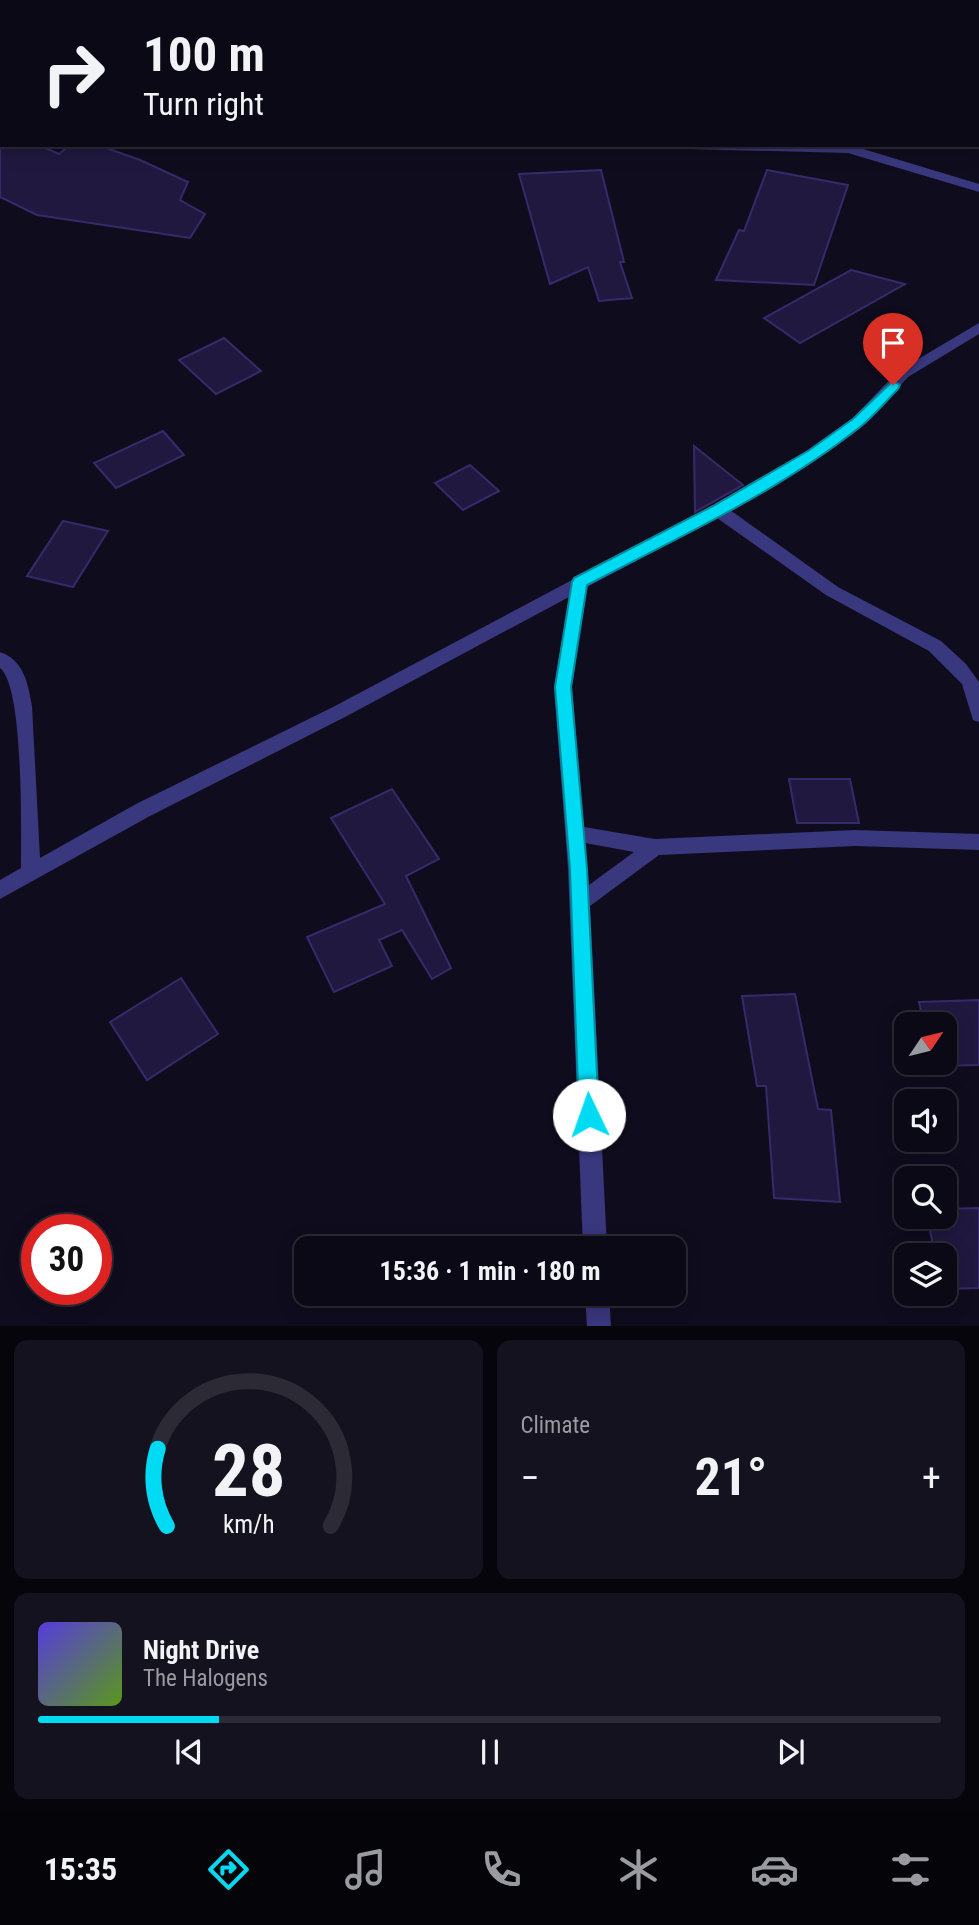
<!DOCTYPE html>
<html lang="en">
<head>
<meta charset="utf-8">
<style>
  body { margin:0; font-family:"Roboto Condensed",sans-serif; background:#14121f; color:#f1f3f6; height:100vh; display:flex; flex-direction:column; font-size:26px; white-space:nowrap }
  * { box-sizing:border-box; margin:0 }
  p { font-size:23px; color:#9a9aa1 }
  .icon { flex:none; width:38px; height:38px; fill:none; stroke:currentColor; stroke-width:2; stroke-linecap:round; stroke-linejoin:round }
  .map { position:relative; height:1326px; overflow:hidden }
  .drawer { display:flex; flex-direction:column; gap:14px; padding:14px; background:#06050c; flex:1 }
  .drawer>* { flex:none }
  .hud { position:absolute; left:0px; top:0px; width:980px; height:147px; box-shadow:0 4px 18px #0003,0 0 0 2px #2b2a35; background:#0b0916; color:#f1f3f6; overflow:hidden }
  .needle { width:46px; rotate:55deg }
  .tools { position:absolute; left:894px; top:1012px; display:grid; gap:14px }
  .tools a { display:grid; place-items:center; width:63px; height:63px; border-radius:14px; background:#0b0916; box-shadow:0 4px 18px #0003,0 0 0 2px #2b2a35; font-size:35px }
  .speed { position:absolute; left:21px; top:1214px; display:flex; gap:14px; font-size:35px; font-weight:700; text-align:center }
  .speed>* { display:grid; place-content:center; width:91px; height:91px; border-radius:50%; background:#0b0916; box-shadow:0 4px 18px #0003,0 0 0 2px #2b2a35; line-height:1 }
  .speed .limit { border:10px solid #d22; background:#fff; color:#111 }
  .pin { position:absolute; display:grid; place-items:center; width:60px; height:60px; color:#fff; margin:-72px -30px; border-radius:50% 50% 50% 0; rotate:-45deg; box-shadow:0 0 7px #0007 }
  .pin .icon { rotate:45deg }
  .me { position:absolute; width:77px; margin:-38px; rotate:357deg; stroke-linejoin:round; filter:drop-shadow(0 0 5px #0008) }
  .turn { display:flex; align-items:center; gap:24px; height:147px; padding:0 28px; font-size:32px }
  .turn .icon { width:91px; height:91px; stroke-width:2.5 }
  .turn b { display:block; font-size:49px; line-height:60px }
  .big { font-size:52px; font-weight:700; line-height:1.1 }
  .drawer .tile { flex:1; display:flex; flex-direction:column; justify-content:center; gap:10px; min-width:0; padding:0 24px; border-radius:14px; background:#14121f }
  .drawer .dial { align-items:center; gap:0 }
  .dial svg { height:182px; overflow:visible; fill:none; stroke:#2b2a35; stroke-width:7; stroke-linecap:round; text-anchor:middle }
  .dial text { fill:#f1f3f6; stroke:none }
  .song { display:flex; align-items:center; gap:21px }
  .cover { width:84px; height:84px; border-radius:10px; background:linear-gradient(135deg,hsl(250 70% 55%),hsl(90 70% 35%)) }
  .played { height:7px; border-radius:4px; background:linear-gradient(90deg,#00dbf4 20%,#2b2a35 20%) }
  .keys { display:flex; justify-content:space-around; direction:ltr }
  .heat { display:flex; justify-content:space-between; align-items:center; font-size:38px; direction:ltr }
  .drawer .tiles { flex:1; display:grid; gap:14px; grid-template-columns:1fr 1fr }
  .tile:last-child { grid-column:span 2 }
  .trip { position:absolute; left:294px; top:1236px; width:392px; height:70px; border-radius:14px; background:#0b0916; box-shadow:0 4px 18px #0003,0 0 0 2px #2b2a35; font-weight:700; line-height:70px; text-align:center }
  .tabs { display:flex; height:112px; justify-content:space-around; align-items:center; background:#040409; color:#9a9aa1 }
  .tabs .icon { width:49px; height:49px }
  .tabs .selected { color:#00dbf4 }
  .tabs b { font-size:32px; color:#f1f3f6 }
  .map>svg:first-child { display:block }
  .building { fill:#20183f; stroke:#372a6b; stroke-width:2 }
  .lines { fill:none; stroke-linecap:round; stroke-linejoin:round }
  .minor { fill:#39377e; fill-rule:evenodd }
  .route { fill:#00dbf4; stroke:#008e9f; stroke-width:2 }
</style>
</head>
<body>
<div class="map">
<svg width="979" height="1327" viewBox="0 0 979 1327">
  <rect width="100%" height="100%" fill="#0f0c1e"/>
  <g class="building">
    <path d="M 0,145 L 39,145 L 59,154 L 70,145 L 98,145 L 140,160 L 188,182 L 180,200 L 205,214 L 190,238 L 37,215 L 0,197 Z"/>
    <path d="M 601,170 L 624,262 L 620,262 L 632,298 L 599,301 L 588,267 L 550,284 L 519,174 Z"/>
    <path d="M 767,170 L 848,185 L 814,285 L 716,280 L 739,230 L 744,231 Z"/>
    <path d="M 851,270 L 905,284 L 800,343 L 764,318 Z"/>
    <path d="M 224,338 L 261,371 L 216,394 L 179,360 Z"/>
    <path d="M 163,431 L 184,455 L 116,488 L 94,463 Z"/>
    <path d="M 694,446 L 743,485 L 695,512 Z"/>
    <path d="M 470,465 L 499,491 L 463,510 L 435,483 Z"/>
    <path d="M 63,521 L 108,531 L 73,587 L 27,576 Z"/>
    <path d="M 789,779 L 850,779 L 859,823 L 797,823 Z"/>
    <path d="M 392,789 L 439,859 L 406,876 L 451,968 L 432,979 L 402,930 L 379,940 L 392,966 L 334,992 L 307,937 L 385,904 L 331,818 Z"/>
    <path d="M 181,978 L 218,1034 L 147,1080 L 110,1022 Z"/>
    <path d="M 795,994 L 818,1109 L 831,1110 L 840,1202 L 774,1198 L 766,1086 L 757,1086 L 742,996 Z"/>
    <path d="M 979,1000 L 979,1065 L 934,1066 L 933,1062 L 945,1062 L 945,1024 L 924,1024 L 919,1002 Z"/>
    <path d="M 979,1208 L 979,1288 L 945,1289 L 945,1255 L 935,1255 L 927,1216 L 945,1216 L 945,1209 Z"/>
  </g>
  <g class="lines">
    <g class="minor">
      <path d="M 396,0 L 411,0 L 412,2 L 398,2 Z"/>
      <path d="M 609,0 L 621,0 L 608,2 Z"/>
      <path d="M 0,76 L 2,77 L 2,85 L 0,84 Z"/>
      <path d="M 682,145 L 850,145 L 979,184 L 979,192 L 848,153 L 688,149 Z"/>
      <path d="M 979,323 L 979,334 L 908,377 L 863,426 L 818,458 L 730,510 L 838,587 L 941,641 L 966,664 L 979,682 L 979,722 L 973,720 L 962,684 L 929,651 L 826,595 L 717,518 L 587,587 L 572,687 L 584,827 L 655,839 L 855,830 L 979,834 L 979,850 L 855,846 L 659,855 L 590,906 L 607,1248 L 583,1248 L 568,869 L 554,687 L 569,597 L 345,717 L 150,816 L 0,899 L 0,880 L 21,868 C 21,833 24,686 0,668 L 0,652 C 24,660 28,684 32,706 L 40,858 L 136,804 L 333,707 L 572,580 L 574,577 L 712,506 L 808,450 L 853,418 L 898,371 ZM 585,843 L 634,852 L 589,885 Z"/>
      <path d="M 585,1293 L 609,1293 L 611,1327 L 587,1327 Z"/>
    </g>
  </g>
  <path class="route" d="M 893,381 L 900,385 L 898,389 C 886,401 874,416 860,427 C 778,492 679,537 587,585 L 571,687 L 587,869 L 599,1115 L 596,1122 L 589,1124 L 582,1122 L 579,1115 L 570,869 L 555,687 L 572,582 L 574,578 L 713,506 L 808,451 L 853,419 Z"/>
</svg>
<div class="tools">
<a><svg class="needle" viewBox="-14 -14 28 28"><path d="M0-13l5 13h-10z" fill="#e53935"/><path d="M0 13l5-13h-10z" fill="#9a9aa1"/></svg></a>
<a><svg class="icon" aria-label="sound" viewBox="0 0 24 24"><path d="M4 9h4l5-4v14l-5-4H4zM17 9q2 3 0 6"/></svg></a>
<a><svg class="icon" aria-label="search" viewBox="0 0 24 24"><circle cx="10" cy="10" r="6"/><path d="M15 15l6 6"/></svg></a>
<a><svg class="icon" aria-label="layers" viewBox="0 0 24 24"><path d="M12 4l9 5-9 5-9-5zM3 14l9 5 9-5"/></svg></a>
</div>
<div class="speed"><div class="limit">30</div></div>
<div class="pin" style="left:893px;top:385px;background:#d93025"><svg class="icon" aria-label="arrive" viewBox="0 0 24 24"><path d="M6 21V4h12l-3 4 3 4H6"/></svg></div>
<svg class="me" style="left:589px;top:1115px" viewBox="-20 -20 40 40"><circle r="19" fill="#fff"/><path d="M0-13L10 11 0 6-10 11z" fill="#00dbf4"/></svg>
<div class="trip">15:36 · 1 min · 180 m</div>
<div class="hud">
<div class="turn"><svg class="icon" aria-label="right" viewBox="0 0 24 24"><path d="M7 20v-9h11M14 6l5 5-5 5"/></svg><div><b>100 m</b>Turn right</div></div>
</div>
</div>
<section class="drawer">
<div class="tiles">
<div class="tile dial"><svg viewBox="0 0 100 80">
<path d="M14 69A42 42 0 1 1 86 69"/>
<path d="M14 69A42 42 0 0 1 10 35" stroke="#00dbf4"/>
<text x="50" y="56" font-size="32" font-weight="700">28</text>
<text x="50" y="72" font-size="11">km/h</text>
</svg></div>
<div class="tile"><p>Climate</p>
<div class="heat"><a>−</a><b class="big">21°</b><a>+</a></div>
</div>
<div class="tile">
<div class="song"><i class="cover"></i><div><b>Night Drive</b><p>The Halogens</p></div></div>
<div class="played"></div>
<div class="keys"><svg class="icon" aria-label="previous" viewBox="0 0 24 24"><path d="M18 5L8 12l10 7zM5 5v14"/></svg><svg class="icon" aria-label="pause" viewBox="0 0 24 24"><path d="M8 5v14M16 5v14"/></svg><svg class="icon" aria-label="next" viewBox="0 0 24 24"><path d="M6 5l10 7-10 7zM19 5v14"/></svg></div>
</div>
</div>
</section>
<nav class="tabs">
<b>15:35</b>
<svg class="icon selected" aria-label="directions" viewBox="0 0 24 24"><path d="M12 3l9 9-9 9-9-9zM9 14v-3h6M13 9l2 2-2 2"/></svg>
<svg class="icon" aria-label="music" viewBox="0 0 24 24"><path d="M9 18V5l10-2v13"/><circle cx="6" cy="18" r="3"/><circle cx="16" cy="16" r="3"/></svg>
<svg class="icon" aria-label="phone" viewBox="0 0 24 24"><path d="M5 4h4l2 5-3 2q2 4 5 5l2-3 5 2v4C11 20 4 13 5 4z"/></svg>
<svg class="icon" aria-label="climate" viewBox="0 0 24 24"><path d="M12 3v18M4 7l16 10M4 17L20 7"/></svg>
<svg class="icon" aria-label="car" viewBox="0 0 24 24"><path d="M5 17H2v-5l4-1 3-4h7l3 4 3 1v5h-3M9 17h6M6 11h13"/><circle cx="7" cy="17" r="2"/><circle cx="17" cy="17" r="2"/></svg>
<svg class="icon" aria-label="filters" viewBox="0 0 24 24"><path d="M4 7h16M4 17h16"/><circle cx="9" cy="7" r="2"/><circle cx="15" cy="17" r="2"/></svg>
</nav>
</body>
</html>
